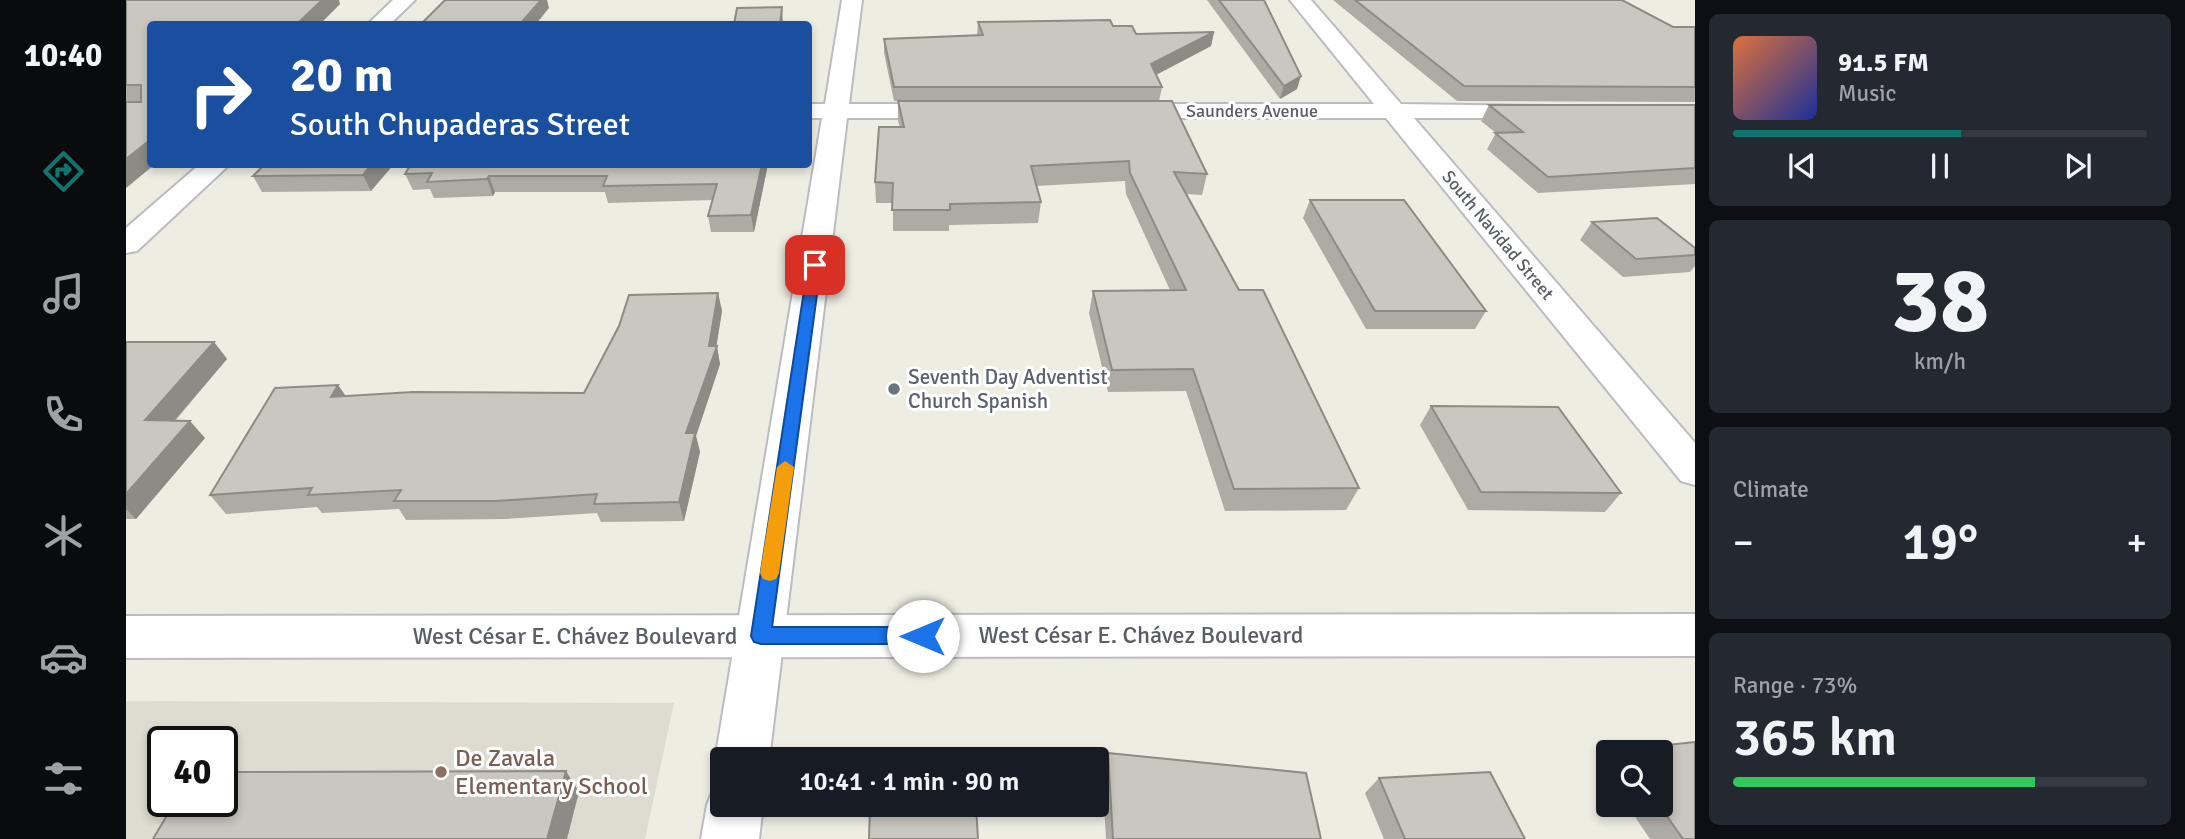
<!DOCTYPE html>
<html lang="en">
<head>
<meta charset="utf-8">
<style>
  body { margin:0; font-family:Signika,sans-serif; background:#242831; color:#f1f3f6; height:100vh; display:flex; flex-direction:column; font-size:26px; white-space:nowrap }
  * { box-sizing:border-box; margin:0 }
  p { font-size:23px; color:#9ea1a6 }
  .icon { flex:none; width:38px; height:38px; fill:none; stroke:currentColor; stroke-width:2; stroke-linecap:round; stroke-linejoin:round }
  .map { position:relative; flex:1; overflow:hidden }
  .side { display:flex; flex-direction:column; gap:14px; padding:14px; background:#0d0f14; width:490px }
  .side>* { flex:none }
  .banner { position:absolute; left:21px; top:21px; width:665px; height:147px; border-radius:7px; box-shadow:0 4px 10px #0003; background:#1a4fa0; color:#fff; overflow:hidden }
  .buttons { position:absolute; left:1470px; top:740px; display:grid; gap:14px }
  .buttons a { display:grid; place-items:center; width:77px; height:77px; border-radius:7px; background:#171b24; box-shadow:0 4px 10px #0003; font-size:35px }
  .speed { position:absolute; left:21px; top:726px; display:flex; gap:14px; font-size:35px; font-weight:700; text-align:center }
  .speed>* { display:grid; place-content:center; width:91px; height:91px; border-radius:50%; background:#171b24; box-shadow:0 4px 10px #0003; line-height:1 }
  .speed .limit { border:4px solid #111; border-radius:10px; background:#fff; color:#111 }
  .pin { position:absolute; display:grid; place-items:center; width:60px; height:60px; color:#fff; margin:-30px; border-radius:14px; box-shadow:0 4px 10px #0006 }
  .me { position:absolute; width:77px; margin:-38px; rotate:270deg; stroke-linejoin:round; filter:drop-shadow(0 0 5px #0008) }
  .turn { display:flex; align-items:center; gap:24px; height:147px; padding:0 28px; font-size:32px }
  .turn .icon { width:91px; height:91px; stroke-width:2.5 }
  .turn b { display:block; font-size:49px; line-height:60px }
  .big { font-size:52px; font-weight:600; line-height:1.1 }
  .side .tile { flex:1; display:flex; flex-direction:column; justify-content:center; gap:10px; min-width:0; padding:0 24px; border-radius:10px; background:#242831 }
  .side .dial { align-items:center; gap:0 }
  .dial b { font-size:91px; line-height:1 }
  .song { display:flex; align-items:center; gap:21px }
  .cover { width:84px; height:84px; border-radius:10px; background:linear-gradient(135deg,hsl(20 70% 55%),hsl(230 70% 35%)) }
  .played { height:7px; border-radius:4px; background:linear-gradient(90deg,#0f766e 55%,#363941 55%) }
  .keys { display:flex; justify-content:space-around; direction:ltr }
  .heat { display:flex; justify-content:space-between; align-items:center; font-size:38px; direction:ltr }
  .charge { height:10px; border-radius:5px; background:linear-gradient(90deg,#34c759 73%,#363941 0) }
  .trip { position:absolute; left:584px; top:747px; width:399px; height:70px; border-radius:7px; background:#171b24; box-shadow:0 4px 10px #0003; font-weight:600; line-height:70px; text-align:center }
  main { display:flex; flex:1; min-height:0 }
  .menu { display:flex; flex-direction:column; width:126px; justify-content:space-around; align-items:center; background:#090b0e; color:#9ea1a6 }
  .menu .icon { width:49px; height:49px }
  .menu .active { color:#0f766e }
  .menu b { font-size:32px; color:#f1f3f6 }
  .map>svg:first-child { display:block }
  .education { fill:#dedcd1; fill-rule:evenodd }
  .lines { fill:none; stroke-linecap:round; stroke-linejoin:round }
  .minor-casing { stroke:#babcc2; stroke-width:4 }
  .tertiary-casing { stroke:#babcc2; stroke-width:4 }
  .minor { fill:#fff; fill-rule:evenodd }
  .tertiary { fill:#fff; fill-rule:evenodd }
  .wall { fill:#adaba4 }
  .shaded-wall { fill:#8d8b86 }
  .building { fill:#c9c7bf; stroke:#8d8b86; stroke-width:2 }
  .route { fill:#1a73e8; stroke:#114b97; stroke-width:2 }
  .slow { fill:#f59e0b }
  .worship-dot { fill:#6b7280; stroke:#fff; stroke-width:2.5 }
  .education-dot { fill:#8d6e63; stroke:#fff; stroke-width:2.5 }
  .labels { text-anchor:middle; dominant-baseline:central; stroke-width:6; stroke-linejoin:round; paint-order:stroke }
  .far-street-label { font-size:18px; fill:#5a5e64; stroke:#fff }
  .worship-label { font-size:21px; fill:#5b616d; stroke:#fff; text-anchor:start }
  .near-street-label { font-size:24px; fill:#5a5e64; stroke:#fff }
  .near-education-label { font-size:24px; fill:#785e54; stroke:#fff; text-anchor:start }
</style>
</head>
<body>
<main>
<nav class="menu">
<b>10:40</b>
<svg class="icon active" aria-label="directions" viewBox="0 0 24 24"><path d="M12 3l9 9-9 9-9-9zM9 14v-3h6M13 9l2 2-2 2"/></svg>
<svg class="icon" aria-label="music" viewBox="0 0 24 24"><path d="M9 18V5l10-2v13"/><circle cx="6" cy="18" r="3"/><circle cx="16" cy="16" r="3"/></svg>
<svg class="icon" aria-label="phone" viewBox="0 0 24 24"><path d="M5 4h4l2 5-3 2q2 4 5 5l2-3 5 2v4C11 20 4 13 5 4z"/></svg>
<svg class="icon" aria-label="climate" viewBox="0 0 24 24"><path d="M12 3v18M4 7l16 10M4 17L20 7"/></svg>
<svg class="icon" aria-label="car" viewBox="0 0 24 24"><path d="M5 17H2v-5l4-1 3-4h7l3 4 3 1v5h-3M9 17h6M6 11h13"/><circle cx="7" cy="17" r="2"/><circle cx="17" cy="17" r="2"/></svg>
<svg class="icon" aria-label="filters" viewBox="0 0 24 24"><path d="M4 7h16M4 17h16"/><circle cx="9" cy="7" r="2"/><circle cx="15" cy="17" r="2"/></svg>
</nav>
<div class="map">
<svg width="1569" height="839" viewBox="0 0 1569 839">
  <rect width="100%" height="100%" fill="#eeede2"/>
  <path class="education" d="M 0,701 L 548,703 L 519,839 L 0,839 ZM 37,742 L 96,742 L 96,802 L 37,802 Z"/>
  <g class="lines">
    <g class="minor-casing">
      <g id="minor">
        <path d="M 267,0 L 289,0 L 264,24 L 242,24 Z"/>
        <path d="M 716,0 L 736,0 L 723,104 L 825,104 L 834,106 L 837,111 L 834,116 L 825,118 L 721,118 L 643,760 L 597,760 L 597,778 L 589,760 L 696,118 L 682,118 L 682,104 L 699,104 Z"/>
        <path d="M 1164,0 L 1185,0 L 1275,104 L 1422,106 L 1425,111 L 1422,116 L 1413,118 L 1288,118 L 1569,443 L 1569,485 L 1555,481 L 1260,118 L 997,118 L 988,116 L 985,111 L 988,106 L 997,104 L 1248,104 Z"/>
        <path d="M 74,164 L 104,164 L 11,251 L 0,253 L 0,228 Z"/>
        <path d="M 597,782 L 597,805 L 637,805 L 633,839 L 575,839 L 581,805 L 589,785 Z"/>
      </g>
    </g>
    <g class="tertiary-casing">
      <path id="tertiary" d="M 1569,614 L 1569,656 L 0,658 L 0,616 Z"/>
    </g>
    <use href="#minor" class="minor"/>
    <use href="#tertiary" class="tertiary"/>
  </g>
  <g class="wall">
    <path d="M 0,0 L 214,4 L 194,24 L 24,24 L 24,164 L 29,164 L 0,188 Z"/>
    <path d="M 1081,0 L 1138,0 L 1171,89 L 1154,99 Z"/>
    <path d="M 1207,0 L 1496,0 L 1547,27 L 1569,27 L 1569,102 L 1331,101 Z"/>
    <path d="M 852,22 L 987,26 L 1010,34 L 1088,32 L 1085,46 L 1030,75 L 1036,87 L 1033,101 L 1081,174 L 1076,195 L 1060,194 L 1113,290 L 1233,488 L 1220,510 L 1099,511 L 1060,391 L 982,392 L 963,313 L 967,291 L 1044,290 L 1000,194 L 999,181 L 910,186 L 915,202 L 912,223 L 823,225 L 823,231 L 767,231 L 767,203 L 750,203 L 749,182 L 774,127 L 772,121 L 772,101 L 768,101 L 758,53 L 758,39 L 851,35 Z"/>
    <path d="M 1363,105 L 1569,105 L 1569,184 L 1412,193 L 1361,149 L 1370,133 L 1355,121 Z"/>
    <path d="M 139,164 L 268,164 L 245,191 L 136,192 L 127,176 Z"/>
    <path d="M 283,164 L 642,164 L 628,232 L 585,232 L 582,216 L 587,200 L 482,203 L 479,192 L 369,192 L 367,196 L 308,198 L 304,189 L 287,190 L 279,174 L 284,165 Z"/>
    <path d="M 1184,200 L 1360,311 L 1349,329 L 1240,329 L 1177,218 Z"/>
    <path d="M 1466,222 L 1569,248 L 1569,266 L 1564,272 L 1497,277 L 1454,240 Z"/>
    <path d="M 592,293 L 596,311 L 590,346 L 594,364 L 570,436 L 574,452 L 558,521 L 475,522 L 471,513 L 380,519 L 280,520 L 273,509 L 196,513 L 191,507 L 100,514 L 84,495 L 212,385 L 220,396 L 458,393 Z"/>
    <path d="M 0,342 L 88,342 L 101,359 L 49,421 L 79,438 L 10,519 L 0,519 Z"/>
    <path d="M 1305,406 L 1495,493 L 1479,512 L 1342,510 L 1294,425 Z"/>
    <path d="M 1569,742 L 1569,839 L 1524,839 L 1501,805 L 1535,805 L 1535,752 L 1492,752 L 1495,750 Z"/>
    <path d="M 982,753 L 1195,839 L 980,839 L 976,769 Z"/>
    <path d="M 1482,760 L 1482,778 L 1474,766 Z"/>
    <path d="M 1253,778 L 1399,839 L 1258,839 L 1239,793 Z"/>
  </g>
  <g class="shaded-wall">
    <path d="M 196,0 L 213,0 L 214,4 L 194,24 L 171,24 Z"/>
    <path d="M 415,0 L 421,0 L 423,8 L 410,24 L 394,24 Z"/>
    <path d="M 656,7 L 657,24 L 654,24 Z"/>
    <path d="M 1088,32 L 1085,46 L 1022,79 L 1025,64 Z"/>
    <path d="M 1175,76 L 1171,89 L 1154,99 L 1158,86 Z"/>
    <path d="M 24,140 L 24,164 L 29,164 L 0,188 L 0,159 Z"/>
    <path d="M 246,164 L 268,164 L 245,191 L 237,175 Z"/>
    <path d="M 636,164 L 642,164 L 628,232 L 625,215 Z"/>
    <path d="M 363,176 L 369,192 L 367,196 L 361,179 Z"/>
    <path d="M 592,293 L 596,311 L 590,349 L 591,346 L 594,364 L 570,436 L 574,452 L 558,521 L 553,502 L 560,433 L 583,346 Z"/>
    <path d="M 88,342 L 101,359 L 34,437 L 19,420 Z"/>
    <path d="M 212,385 L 224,403 L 205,397 Z"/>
    <path d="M 64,421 L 79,438 L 10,519 L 0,509 L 0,494 Z"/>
    <path d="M 440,771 L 453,792 L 441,839 L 421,839 Z"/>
  </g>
  <g class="building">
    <path d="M 0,0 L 196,0 L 171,24 L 24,24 L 24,140 L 0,159 L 0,102 L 15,102 L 15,85 L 0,85 Z"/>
    <path d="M 319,0 L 415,0 L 394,24 L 295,24 Z"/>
    <path d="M 1093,0 L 1138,0 L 1175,76 L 1158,86 Z"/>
    <path d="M 1229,0 L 1496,0 L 1547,27 L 1569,27 L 1569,87 L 1338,86 Z"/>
    <path d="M 656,7 L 654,24 L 608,24 L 611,8 Z"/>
    <path d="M 984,20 L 987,26 L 1006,26 L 1010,34 L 1088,32 L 1025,64 L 1036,87 L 768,87 L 758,39 L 857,35 L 852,22 Z"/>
    <path d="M 772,101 L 1046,101 L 1081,174 L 1048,172 L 1113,290 L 1137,290 L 1233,488 L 1108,489 L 1067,369 L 986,370 L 967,291 L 1060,290 L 1004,173 L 1003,161 L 905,166 L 915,202 L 824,204 L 824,210 L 766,210 L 767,183 L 749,182 L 753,127 L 778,127 Z"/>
    <path d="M 1363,105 L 1569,105 L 1569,168 L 1422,177 L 1369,133 L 1397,132 Z"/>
    <path d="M 139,164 L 246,164 L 237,175 L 127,176 Z"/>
    <path d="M 285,164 L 636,164 L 625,215 L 582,216 L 591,184 L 477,186 L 481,176 L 363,176 L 361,179 L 301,182 L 306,173 L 279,174 Z"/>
    <path d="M 1184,200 L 1278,200 L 1360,311 L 1249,311 Z"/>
    <path d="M 1531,218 L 1569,248 L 1569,255 L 1510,259 L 1466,222 Z"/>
    <path d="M 592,293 L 583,346 L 591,346 L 560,433 L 569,433 L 553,502 L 468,504 L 471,494 L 370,501 L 268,501 L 275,490 L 182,495 L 186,488 L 84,495 L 149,388 L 212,385 L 205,397 L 287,392 L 458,393 L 493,326 L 503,295 Z"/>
    <path d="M 0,342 L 88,342 L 19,420 L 64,421 L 0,494 Z"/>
    <path d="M 1305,406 L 1432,407 L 1495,493 L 1355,492 Z"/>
    <path d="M 1569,742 L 1569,839 L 1557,839 L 1533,805 L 1535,805 L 1535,752 L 1497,752 L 1495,750 Z"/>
    <path d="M 848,751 L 848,760 L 746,760 L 746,752 Z"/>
    <path d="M 982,753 L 1180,773 L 1195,839 L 987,839 Z"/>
    <path d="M 440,771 L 421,839 L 27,839 L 49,802 L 96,802 L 96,772 Z"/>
    <path d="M 1364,772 L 1399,839 L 1279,839 L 1253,778 Z"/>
    <path d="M 744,805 L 850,805 L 852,839 L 743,839 Z"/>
  </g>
  <path class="route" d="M 689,261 L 695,265 L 646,627 L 797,627 L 804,629 L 807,636 L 804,642 L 797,644 L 635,644 L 628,642 L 625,636 L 682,265 Z"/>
  <path class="slow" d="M 659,461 L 668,467 L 653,573 L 650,579 L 644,581 L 637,579 L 634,573 L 651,467 Z"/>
  <circle class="worship-dot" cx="768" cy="389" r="7"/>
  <circle class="education-dot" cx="315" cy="772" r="7"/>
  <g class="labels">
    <g class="far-street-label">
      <text x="1126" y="111">Saunders Avenue</text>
      <text transform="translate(1372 235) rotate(50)">South Navidad Street</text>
    </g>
    <g class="worship-label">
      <text x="782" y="377">Seventh Day Adventist<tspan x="782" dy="24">Church Spanish</tspan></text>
    </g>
    <g class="near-street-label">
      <text x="1015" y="635">West César E. Chávez Boulevard</text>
      <text x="449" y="636">West César E. Chávez Boulevard</text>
    </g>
    <g class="near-education-label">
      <text x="329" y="758">De Zavala<tspan x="329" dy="28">Elementary School</tspan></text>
    </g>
  </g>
</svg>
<div class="buttons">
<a><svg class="icon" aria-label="search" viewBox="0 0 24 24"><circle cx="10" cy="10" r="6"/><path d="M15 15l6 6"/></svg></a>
</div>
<div class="speed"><div class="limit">40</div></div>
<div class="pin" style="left:689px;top:265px;background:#d93025"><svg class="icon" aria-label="arrive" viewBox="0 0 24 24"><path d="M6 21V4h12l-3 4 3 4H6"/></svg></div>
<svg class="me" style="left:797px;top:636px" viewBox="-20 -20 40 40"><circle r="19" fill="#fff"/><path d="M0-13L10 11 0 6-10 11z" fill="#1a73e8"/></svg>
<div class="trip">10:41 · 1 min · 90 m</div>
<div class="banner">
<div class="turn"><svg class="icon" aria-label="right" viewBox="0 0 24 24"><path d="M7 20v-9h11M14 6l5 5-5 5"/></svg><div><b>20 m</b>South Chupaderas Street</div></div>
</div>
</div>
<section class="side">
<div class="tile">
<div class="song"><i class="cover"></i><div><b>91.5 FM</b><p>Music</p></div></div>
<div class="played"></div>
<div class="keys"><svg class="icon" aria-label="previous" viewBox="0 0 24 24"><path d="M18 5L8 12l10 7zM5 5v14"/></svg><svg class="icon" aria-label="pause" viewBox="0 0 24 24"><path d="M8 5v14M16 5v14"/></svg><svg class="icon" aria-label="next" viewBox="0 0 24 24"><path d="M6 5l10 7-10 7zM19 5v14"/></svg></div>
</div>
<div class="tile dial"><b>38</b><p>km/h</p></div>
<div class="tile"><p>Climate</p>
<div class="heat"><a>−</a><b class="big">19°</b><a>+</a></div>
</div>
<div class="tile"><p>Range · 73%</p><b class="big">365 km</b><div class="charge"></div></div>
</section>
</main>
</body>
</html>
